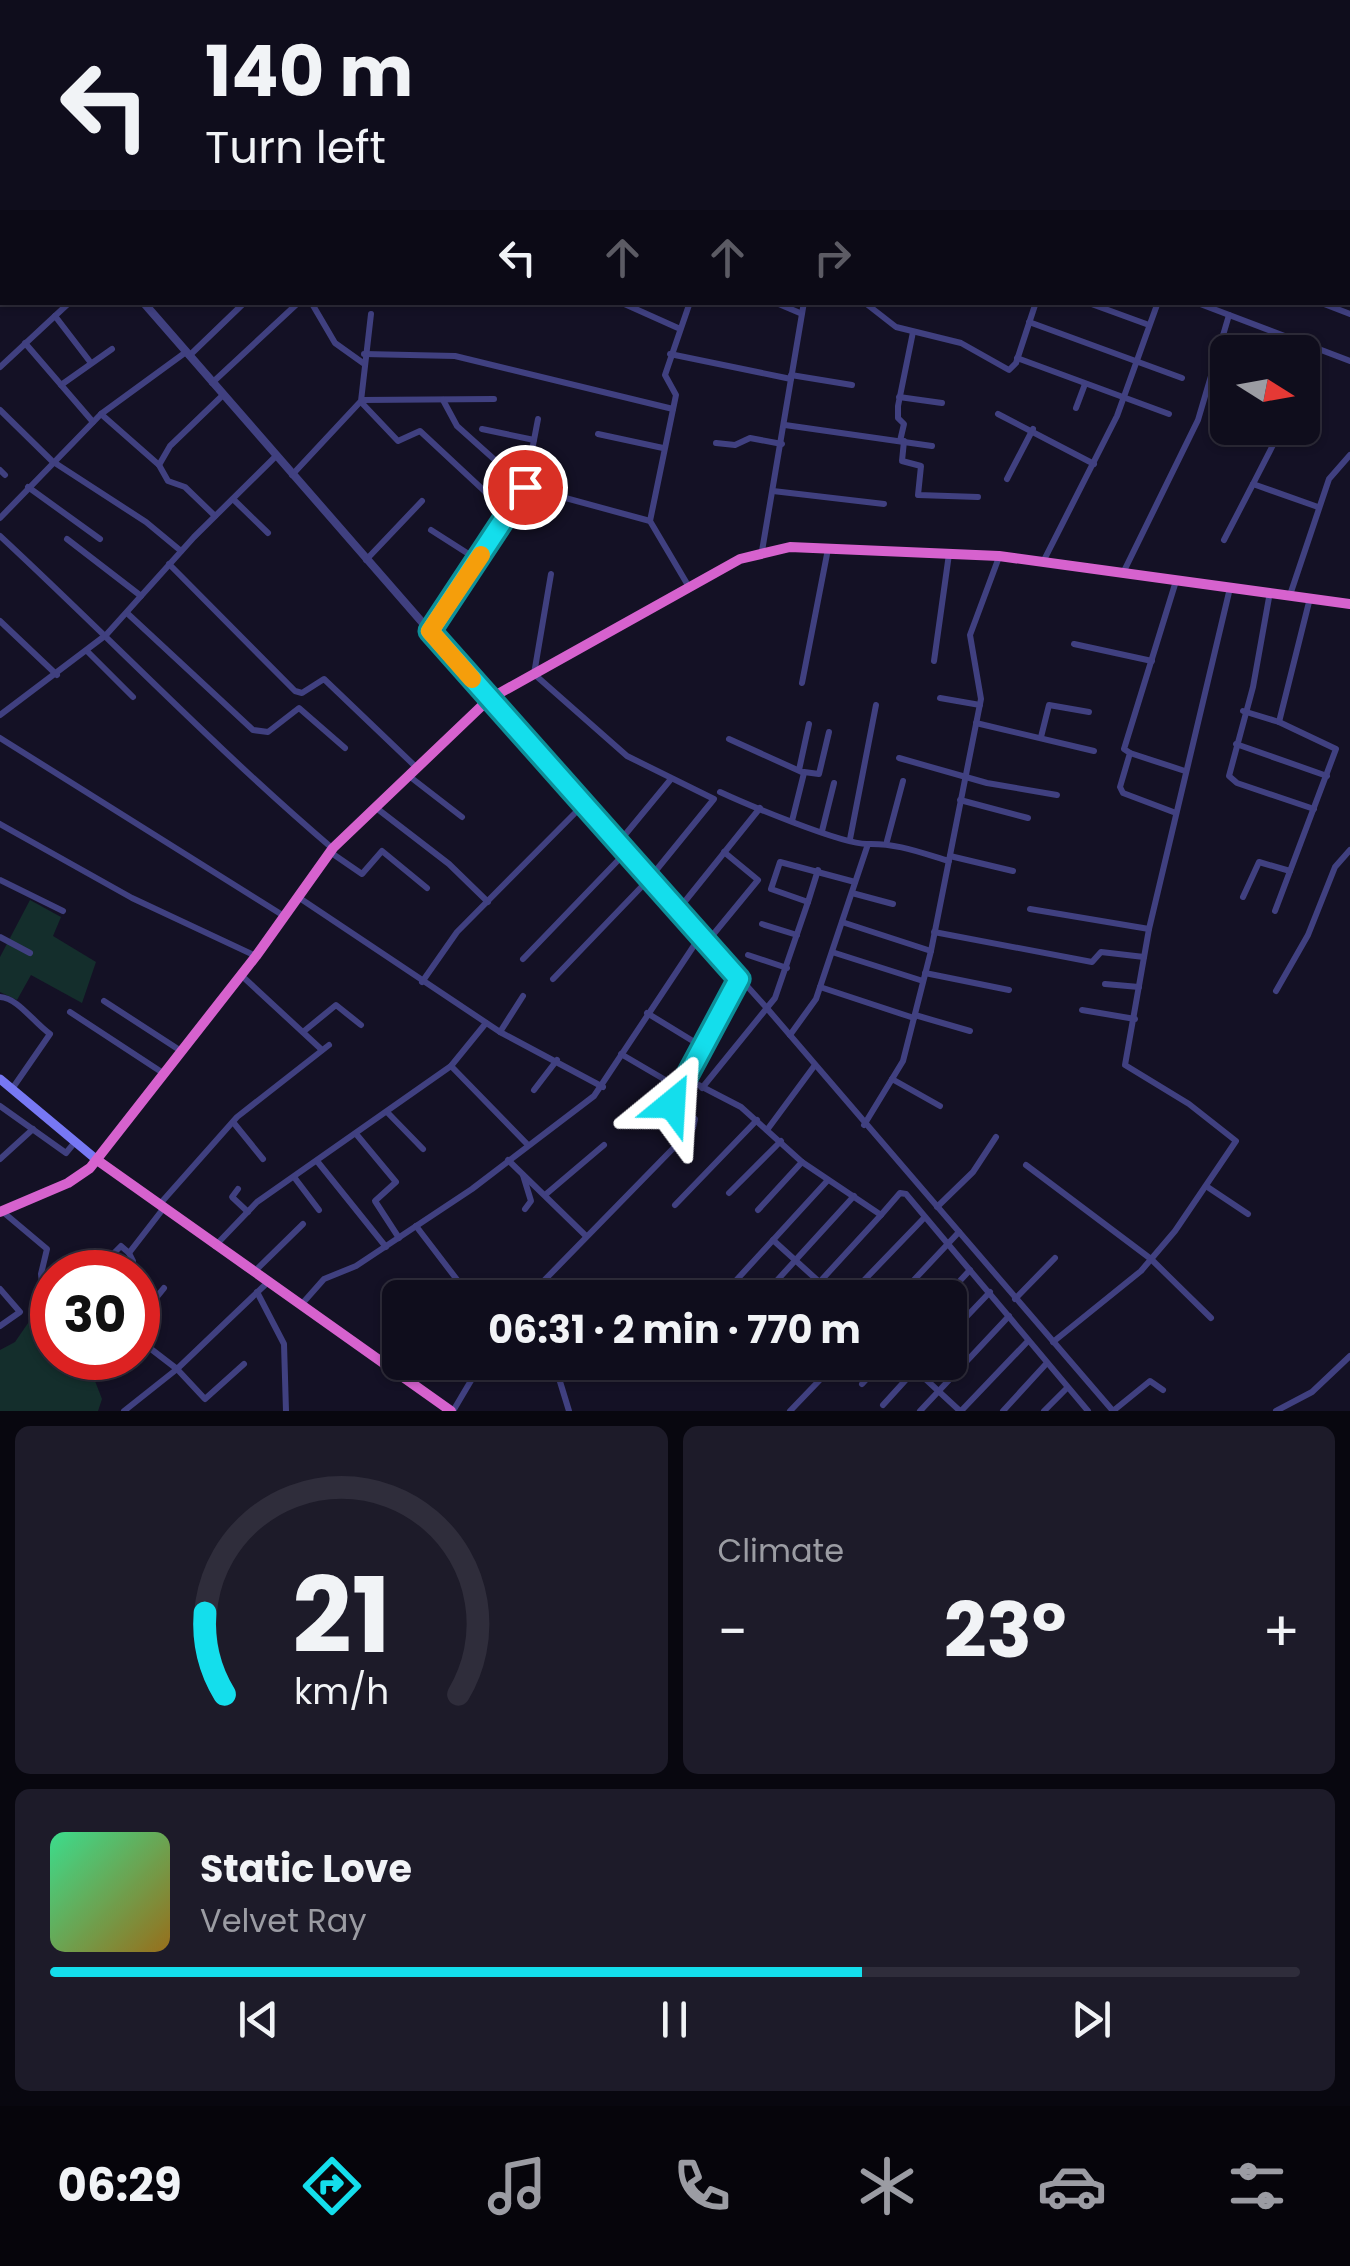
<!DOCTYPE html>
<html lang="en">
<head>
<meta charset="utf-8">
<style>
  body { margin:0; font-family:Poppins,sans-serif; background:#1d1b29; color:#f1f3f6; height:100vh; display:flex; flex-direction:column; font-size:38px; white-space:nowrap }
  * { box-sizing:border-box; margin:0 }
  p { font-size:32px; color:#9b9ca3 }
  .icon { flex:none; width:55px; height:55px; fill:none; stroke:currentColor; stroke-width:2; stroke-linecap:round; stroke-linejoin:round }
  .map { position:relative; height:1411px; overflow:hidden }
  .panel { display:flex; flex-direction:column; gap:15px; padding:15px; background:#08070f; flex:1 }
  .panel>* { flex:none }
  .hud { position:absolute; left:0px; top:0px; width:1350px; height:305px; box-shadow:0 2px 8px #0004,0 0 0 2px #2f2d3b; background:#0f0d1c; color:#f1f3f6; overflow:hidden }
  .needle { width:65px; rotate:101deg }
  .fabs { position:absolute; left:1210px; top:335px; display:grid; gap:20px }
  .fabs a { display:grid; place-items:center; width:110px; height:110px; border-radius:15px; background:#0f0d1c; box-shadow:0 2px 8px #0004,0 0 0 2px #2f2d3b; font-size:50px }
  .speed { position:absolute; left:30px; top:1250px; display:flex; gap:20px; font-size:50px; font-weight:700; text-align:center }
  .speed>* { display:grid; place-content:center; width:130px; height:130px; border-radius:50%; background:#0f0d1c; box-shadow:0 2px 8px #0004,0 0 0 2px #2f2d3b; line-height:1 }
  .speed .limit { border:15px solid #d22; background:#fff; color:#111 }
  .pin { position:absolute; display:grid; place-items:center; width:85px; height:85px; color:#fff; margin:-42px; border:5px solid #fff; border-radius:50%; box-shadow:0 2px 10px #0007 }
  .me { position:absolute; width:110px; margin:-55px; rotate:27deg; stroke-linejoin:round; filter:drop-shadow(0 0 8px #0008) }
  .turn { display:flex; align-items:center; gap:35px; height:210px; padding:0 40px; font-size:45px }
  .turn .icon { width:130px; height:130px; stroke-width:2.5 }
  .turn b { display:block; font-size:70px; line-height:85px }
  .lanes { display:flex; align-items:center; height:95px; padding:0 40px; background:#0003; justify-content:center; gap:50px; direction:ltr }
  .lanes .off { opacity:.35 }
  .big { font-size:75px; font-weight:700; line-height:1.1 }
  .panel .card { flex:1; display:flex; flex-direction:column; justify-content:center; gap:15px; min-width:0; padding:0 35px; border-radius:15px; background:#1d1b29 }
  .panel .dial { align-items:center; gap:0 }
  .dial svg { height:260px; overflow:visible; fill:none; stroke:#2f2d3b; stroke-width:7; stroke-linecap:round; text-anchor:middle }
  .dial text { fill:#f1f3f6; stroke:none }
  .song { display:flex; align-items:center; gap:30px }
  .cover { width:120px; height:120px; border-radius:15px; background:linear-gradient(135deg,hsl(150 70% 55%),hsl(40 70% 35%)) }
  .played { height:10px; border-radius:5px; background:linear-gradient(90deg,#14deec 65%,#2f2d3b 65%) }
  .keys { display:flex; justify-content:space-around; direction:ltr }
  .heat { display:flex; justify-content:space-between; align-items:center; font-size:55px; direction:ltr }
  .panel .tiles { flex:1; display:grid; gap:15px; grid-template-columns:1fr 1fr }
  .card:last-child { grid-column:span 2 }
  .trip { position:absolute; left:382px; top:1280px; width:585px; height:100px; border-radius:15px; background:#0f0d1c; box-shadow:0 2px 8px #0004,0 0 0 2px #2f2d3b; font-weight:700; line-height:100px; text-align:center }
  .dock { display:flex; height:160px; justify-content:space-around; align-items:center; background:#06050b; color:#9b9ca3 }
  .dock .icon { width:70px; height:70px }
  .dock .selected { color:#14deec }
  .dock b { font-size:45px; color:#f1f3f6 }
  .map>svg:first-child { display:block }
  .green { fill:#142e2c }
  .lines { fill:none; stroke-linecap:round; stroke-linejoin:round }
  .minor { stroke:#404080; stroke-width:6 }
  .tertiary { stroke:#404080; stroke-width:8 }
  .secondary { stroke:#7778f4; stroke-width:9 }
  .trunk { stroke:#d662ce; stroke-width:10 }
  .route-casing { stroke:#0d9099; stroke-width:25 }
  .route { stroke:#14deec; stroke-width:18 }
  .slow { stroke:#f59e0b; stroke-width:18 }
</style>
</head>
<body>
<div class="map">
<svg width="1350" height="1411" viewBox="0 0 1350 1411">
  <rect width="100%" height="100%" fill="#141125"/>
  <g class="green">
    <path d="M 30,900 L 61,917 L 53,936 L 96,962 L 82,1003 L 31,975 L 17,1000 L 0,992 L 0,957 Z"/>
    <path d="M 35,1313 L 52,1318 L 52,1358 L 86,1358 L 102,1399 L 98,1411 L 0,1411 L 0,1350 L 15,1342 Z"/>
  </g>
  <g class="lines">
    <g class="minor">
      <path d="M 253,0 L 259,2"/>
      <path d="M 395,0 L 399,2"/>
      <path d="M 489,0 L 494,2"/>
      <path d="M 771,0 L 773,2"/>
      <path d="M 81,2 L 82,0"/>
      <path d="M 179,2 L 180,0"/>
      <path d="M 225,2 L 225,0"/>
      <path d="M 314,2 L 315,0"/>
      <path d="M 417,2 L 418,0"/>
      <path d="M 648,2 L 653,2"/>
      <path d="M 1337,2 L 1338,0"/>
      <path d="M 1348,141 L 1350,134"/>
      <path d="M 0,211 L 2,209"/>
      <path d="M 1348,216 L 1350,217"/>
      <path d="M 1348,263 L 1350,264"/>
      <path d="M 311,302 L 335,343 L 363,363"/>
      <path d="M 620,302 L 678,328"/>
      <path d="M 774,302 L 800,313"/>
      <path d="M 864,302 L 896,327 L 961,343 L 1009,370 L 1016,363 L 1036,302"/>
      <path d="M 1086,302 L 1149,325"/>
      <path d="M 1195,302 L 1350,361"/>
      <path d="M 1319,302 L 1350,314"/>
      <path d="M 55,316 L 91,363"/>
      <path d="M 1029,322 L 1182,378"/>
      <path d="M 25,343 L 93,422"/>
      <path d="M 364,354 L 455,356 L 673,409"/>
      <path d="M 670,354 L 791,379"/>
      <path d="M 189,356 L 245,302"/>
      <path d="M 1017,358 L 1169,414"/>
      <path d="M 0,367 L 70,302"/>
      <path d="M 791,375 L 852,385"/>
      <path d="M 212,383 L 299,302"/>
      <path d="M 61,385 L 112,349"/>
      <path d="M 899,397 L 942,403"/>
      <path d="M 362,400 L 494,399"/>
      <path d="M 443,400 L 457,426 L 525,487 L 650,521"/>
      <path d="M 361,402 L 398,441 L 420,431 L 508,513"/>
      <path d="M 1076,408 L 1085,384"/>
      <path d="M 0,410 L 52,461 L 146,522 L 181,551"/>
      <path d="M 101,414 L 159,465 L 168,481 L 185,487 L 215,516"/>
      <path d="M 998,414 L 1094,464"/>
      <path d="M 785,425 L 932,446"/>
      <path d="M 482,429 L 534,440"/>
      <path d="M 598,434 L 663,448"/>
      <path d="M 900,441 L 904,424 L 898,418 L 898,406 L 913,332"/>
      <path d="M 904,441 L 902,461 L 921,466 L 918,495 L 978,497"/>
      <path d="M 716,443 L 735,445 L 750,438 L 782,444"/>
      <path d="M 159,465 L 170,446 L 223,395"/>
      <path d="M 0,470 L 5,475"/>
      <path d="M 292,475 L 361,401 L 371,314"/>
      <path d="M 1007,479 L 1033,429"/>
      <path d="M 1253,484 L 1274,443"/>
      <path d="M 28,487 L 100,539"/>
      <path d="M 773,491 L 884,504"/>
      <path d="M 233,499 L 268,533"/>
      <path d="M 0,518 L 101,414 L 186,352"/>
      <path d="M 431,530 L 478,560"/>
      <path d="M 0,536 C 112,640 217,750 332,848"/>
      <path d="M 67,539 L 141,596"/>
      <path d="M 1224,540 L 1253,484 L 1318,507"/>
      <path d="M 762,551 L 804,302"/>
      <path d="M 366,560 L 422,501"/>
      <path d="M 1044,560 L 1117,416 L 1158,302"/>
      <path d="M 169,564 L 295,691 L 302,693 L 324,679 L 416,767"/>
      <path d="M 1124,571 L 1198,420 L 1229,315"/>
      <path d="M 551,574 L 534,674 L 627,756 L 714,799 L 649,879 L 553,979"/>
      <path d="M 689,587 L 650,521 L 676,395 L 665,375 L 690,302"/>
      <path d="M 1270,592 L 1253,687 L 1229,776 L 1237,783 L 1314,809"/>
      <path d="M 1290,595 L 1329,479 L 1350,455"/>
      <path d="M 127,613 L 253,730 L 268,732 L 299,708 L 345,748"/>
      <path d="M 0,621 L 57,675"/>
      <path d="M 430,631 L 525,487 L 538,419"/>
      <path d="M 1074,644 L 1152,661"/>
      <path d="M 87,651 L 133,697"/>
      <path d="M 934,661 L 949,554"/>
      <path d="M 802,683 L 828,549"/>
      <path d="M 940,698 L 980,705"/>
      <path d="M 489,699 L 765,1006 L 1113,1411"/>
      <path d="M 1243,711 L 1279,722 L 1336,749 L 1275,911"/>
      <path d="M 0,715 L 106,635 L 194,537 L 276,456"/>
      <path d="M 1279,722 L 1310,598"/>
      <path d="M 976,723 L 1094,751"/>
      <path d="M 1041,737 L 1049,705 L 1089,712"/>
      <path d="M 0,738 L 284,916"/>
      <path d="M 729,739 L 804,773 L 792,821"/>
      <path d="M 1236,744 L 1327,776"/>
      <path d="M 1130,753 L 1185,771"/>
      <path d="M 899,758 L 987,783 L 1057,795"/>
      <path d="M 799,770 L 809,724"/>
      <path d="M 804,772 L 819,774 L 829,732"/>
      <path d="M 409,776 L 462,817"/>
      <path d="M 720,792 C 746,804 841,844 867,844 C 896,843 919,852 949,861"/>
      <path d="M 960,800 L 1028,818"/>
      <path d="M 375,807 L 449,864 L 488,902"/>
      <path d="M 1176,813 L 1123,793 L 1120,787 L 1130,753 L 1124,749 L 1176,581"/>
      <path d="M 0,824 L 132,898 L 256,956"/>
      <path d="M 822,831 L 834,783"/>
      <path d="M 850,839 L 876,705"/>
      <path d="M 887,841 L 903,781"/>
      <path d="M 619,842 L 671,779"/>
      <path d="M 330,852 L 362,874 L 382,851 L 427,888"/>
      <path d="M 950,856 L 1013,871"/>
      <path d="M 818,870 L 808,902 L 771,889 L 780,862 L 855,882"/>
      <path d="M 0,880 L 63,911"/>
      <path d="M 852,893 L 893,904"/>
      <path d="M 298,897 L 500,1032 L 603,1087"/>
      <path d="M 1243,897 L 1259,862 L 1290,871"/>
      <path d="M 1030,909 L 1149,929"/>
      <path d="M 678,910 L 760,808"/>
      <path d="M 842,922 L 931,951"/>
      <path d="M 762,924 L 797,935"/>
      <path d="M 934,932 L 1092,962 L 1101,952 L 1144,957"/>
      <path d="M 0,937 L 30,953"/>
      <path d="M 707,942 L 758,880 L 724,852"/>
      <path d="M 832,952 L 923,981"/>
      <path d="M 748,955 L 787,968"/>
      <path d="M 523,959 L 627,851"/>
      <path d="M 925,973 L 1009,990"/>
      <path d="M 242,976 L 322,1050"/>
      <path d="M 422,982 L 457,932 L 585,803"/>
      <path d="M 1105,984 L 1139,987"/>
      <path d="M 820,987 L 914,1018"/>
      <path d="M 1276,991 L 1308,935 L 1335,867 L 1350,850"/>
      <path d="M 0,997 C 18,998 33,1022 50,1034 L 12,1089"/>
      <path d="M 104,1001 L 181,1051"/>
      <path d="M 1082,1010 L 1135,1019"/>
      <path d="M 70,1012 L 163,1073"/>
      <path d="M 647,1013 L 701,1046"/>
      <path d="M 915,1015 L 970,1031"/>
      <path d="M 303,1032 L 336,1005 L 361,1025"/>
      <path d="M 500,1032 L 523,996"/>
      <path d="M 790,1035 L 816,999 L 868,844"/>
      <path d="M 621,1054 L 679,1088"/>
      <path d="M 451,1066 L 528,1145"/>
      <path d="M 685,1078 L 741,1107 L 802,1162 L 881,1215 L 900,1193 L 906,1194 L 1088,1411"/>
      <path d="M 892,1079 L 940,1106"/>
      <path d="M 702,1088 L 775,998 L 808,902"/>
      <path d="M 534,1090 L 557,1060"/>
      <path d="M 0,1106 L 66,1153 L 75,1142"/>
      <path d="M 387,1112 L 423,1149"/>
      <path d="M 233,1122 L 263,1159"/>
      <path d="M 864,1125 L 903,1061 L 931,951 L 981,699 L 970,635 L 999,557"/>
      <path d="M 767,1130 L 815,1065"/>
      <path d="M 357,1135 L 396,1182 L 375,1201 L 399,1238"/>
      <path d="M 0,1159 L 33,1129"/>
      <path d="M 508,1160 L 585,1235"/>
      <path d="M 317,1161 L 386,1247"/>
      <path d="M 1026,1165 L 1151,1259 L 1211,1318"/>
      <path d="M 523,1175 L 531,1201 L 525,1209"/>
      <path d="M 294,1177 L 319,1210"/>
      <path d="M 1206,1186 L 1248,1214"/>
      <path d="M 238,1189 L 232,1197 L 248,1212"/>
      <path d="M 729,1193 L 781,1141"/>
      <path d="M 545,1195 L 604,1145"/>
      <path d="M 159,1205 L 237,1117 L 329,1045"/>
      <path d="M 675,1205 L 757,1120"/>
      <path d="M 937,1207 L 973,1172 L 996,1137"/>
      <path d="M 758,1210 L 802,1162"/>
      <path d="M 3,1212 L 47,1249 L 41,1274 L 45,1312"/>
      <path d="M 416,1226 L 471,1298"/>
      <path d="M 773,1240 L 837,1298"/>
      <path d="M 215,1246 L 257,1202 L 451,1066 L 486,1023"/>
      <path d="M 112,1255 L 121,1246 L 129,1253 L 163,1209"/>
      <path d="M 120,1272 L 133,1261 L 129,1253"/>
      <path d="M 254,1272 L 303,1224"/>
      <path d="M 0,1289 L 20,1312 L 0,1326"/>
      <path d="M 257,1292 L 284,1344 L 286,1411"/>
      <path d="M 448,1298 L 459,1285"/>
      <path d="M 527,1298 L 693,1128 L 695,1119 L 672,1102 L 739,979"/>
      <path d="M 720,1298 L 828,1180"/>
      <path d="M 761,1298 L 854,1196"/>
      <path d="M 805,1298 L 881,1215"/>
      <path d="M 847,1298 L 924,1218"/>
      <path d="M 897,1298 L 959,1232"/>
      <path d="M 944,1298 L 970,1270"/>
      <path d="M 1015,1299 L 1055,1258"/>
      <path d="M 301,1305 L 324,1279 L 356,1266 L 472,1189 L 594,1096 L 701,935"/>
      <path d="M 138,1320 L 164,1288"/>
      <path d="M 950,1334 L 990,1292"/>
      <path d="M 138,1339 L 177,1369 L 205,1399 L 244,1364"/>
      <path d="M 1053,1342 L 1141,1271 L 1175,1231 L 1236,1141 L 1189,1104 L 1125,1065 L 1149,929 L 1230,588"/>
      <path d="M 554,1362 L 569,1411"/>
      <path d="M 907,1362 L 960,1411"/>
      <path d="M 862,1384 L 882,1362"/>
      <path d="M 883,1405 L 922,1362"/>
      <path d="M 124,1411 L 177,1369 L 267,1283"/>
      <path d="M 453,1411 L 482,1362"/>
      <path d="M 790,1411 L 837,1362"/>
      <path d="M 920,1411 L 1009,1316"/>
      <path d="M 961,1411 L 1028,1341"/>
      <path d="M 1003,1411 L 1046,1364"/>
      <path d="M 1044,1411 L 1067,1388"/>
      <path d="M 1113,1411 L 1150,1381 L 1163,1390"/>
      <path d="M 1276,1411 L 1312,1392 L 1350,1356"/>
    </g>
    <g class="tertiary">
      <path d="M 0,139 L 2,142"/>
      <path d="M 143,302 L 489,699"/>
    </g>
    <path class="secondary" d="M 0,1079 L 97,1160"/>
    <g class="trunk">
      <path d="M 97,1160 L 451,1411"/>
      <path d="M 0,1212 L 68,1183 L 90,1168 L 256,956 L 333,848 L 489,699 L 740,559 L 790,547 L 999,556 L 1350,604"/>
    </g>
  </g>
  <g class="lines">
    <g class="route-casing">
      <path id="route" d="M 525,487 L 430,631 L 739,979 L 672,1104"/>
    </g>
    <use href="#route" class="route"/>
    <path class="slow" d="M 472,679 L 430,631 L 481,555"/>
  </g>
</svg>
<div class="fabs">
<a><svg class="needle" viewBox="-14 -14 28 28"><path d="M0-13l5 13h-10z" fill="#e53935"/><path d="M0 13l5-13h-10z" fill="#9b9ca3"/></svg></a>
</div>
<div class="speed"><div class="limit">30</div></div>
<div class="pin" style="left:525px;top:487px;background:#d93025"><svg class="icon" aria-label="arrive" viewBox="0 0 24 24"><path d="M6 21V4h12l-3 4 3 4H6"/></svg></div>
<svg class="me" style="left:672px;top:1104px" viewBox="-20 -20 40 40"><path d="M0-17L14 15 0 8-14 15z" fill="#14deec" stroke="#fff" stroke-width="4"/></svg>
<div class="trip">06:31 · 2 min · 770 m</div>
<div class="hud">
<div class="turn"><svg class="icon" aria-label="left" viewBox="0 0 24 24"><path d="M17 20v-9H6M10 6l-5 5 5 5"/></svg><div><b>140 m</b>Turn left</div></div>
<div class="lanes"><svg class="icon" aria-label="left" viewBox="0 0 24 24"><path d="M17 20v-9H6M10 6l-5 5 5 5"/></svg><svg class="icon off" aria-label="ahead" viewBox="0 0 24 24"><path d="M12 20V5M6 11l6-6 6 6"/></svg><svg class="icon off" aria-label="ahead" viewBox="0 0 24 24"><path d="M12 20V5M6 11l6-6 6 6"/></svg><svg class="icon off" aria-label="right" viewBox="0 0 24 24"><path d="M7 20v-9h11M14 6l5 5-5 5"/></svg></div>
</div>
</div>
<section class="panel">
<div class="tiles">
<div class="card dial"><svg viewBox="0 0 100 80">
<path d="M14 69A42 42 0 1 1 86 69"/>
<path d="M14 69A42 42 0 0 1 8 44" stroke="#14deec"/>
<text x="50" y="56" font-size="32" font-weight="700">21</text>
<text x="50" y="72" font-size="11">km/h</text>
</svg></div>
<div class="card"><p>Climate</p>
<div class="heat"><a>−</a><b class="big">23°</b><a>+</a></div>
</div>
<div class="card">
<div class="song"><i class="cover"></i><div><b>Static Love</b><p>Velvet Ray</p></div></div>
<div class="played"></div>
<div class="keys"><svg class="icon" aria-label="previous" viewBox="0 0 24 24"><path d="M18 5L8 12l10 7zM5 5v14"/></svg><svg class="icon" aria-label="pause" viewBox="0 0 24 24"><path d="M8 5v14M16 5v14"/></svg><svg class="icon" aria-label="next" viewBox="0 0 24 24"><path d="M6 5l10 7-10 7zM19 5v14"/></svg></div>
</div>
</div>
</section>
<nav class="dock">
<b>06:29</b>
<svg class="icon selected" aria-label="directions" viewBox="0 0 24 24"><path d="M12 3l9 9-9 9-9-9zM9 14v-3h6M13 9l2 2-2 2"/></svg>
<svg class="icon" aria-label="music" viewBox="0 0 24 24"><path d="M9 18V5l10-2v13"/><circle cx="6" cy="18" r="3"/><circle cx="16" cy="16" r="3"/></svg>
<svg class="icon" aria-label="phone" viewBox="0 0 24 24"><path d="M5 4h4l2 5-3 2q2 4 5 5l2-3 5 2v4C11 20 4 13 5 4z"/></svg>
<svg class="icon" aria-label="climate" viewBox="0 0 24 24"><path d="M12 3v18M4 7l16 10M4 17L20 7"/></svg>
<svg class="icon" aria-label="car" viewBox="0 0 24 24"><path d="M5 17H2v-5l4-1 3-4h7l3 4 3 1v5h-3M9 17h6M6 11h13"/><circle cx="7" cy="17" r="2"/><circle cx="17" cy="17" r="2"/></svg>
<svg class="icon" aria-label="filters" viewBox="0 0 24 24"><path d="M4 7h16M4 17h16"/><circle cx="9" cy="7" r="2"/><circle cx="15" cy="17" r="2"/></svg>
</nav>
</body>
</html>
